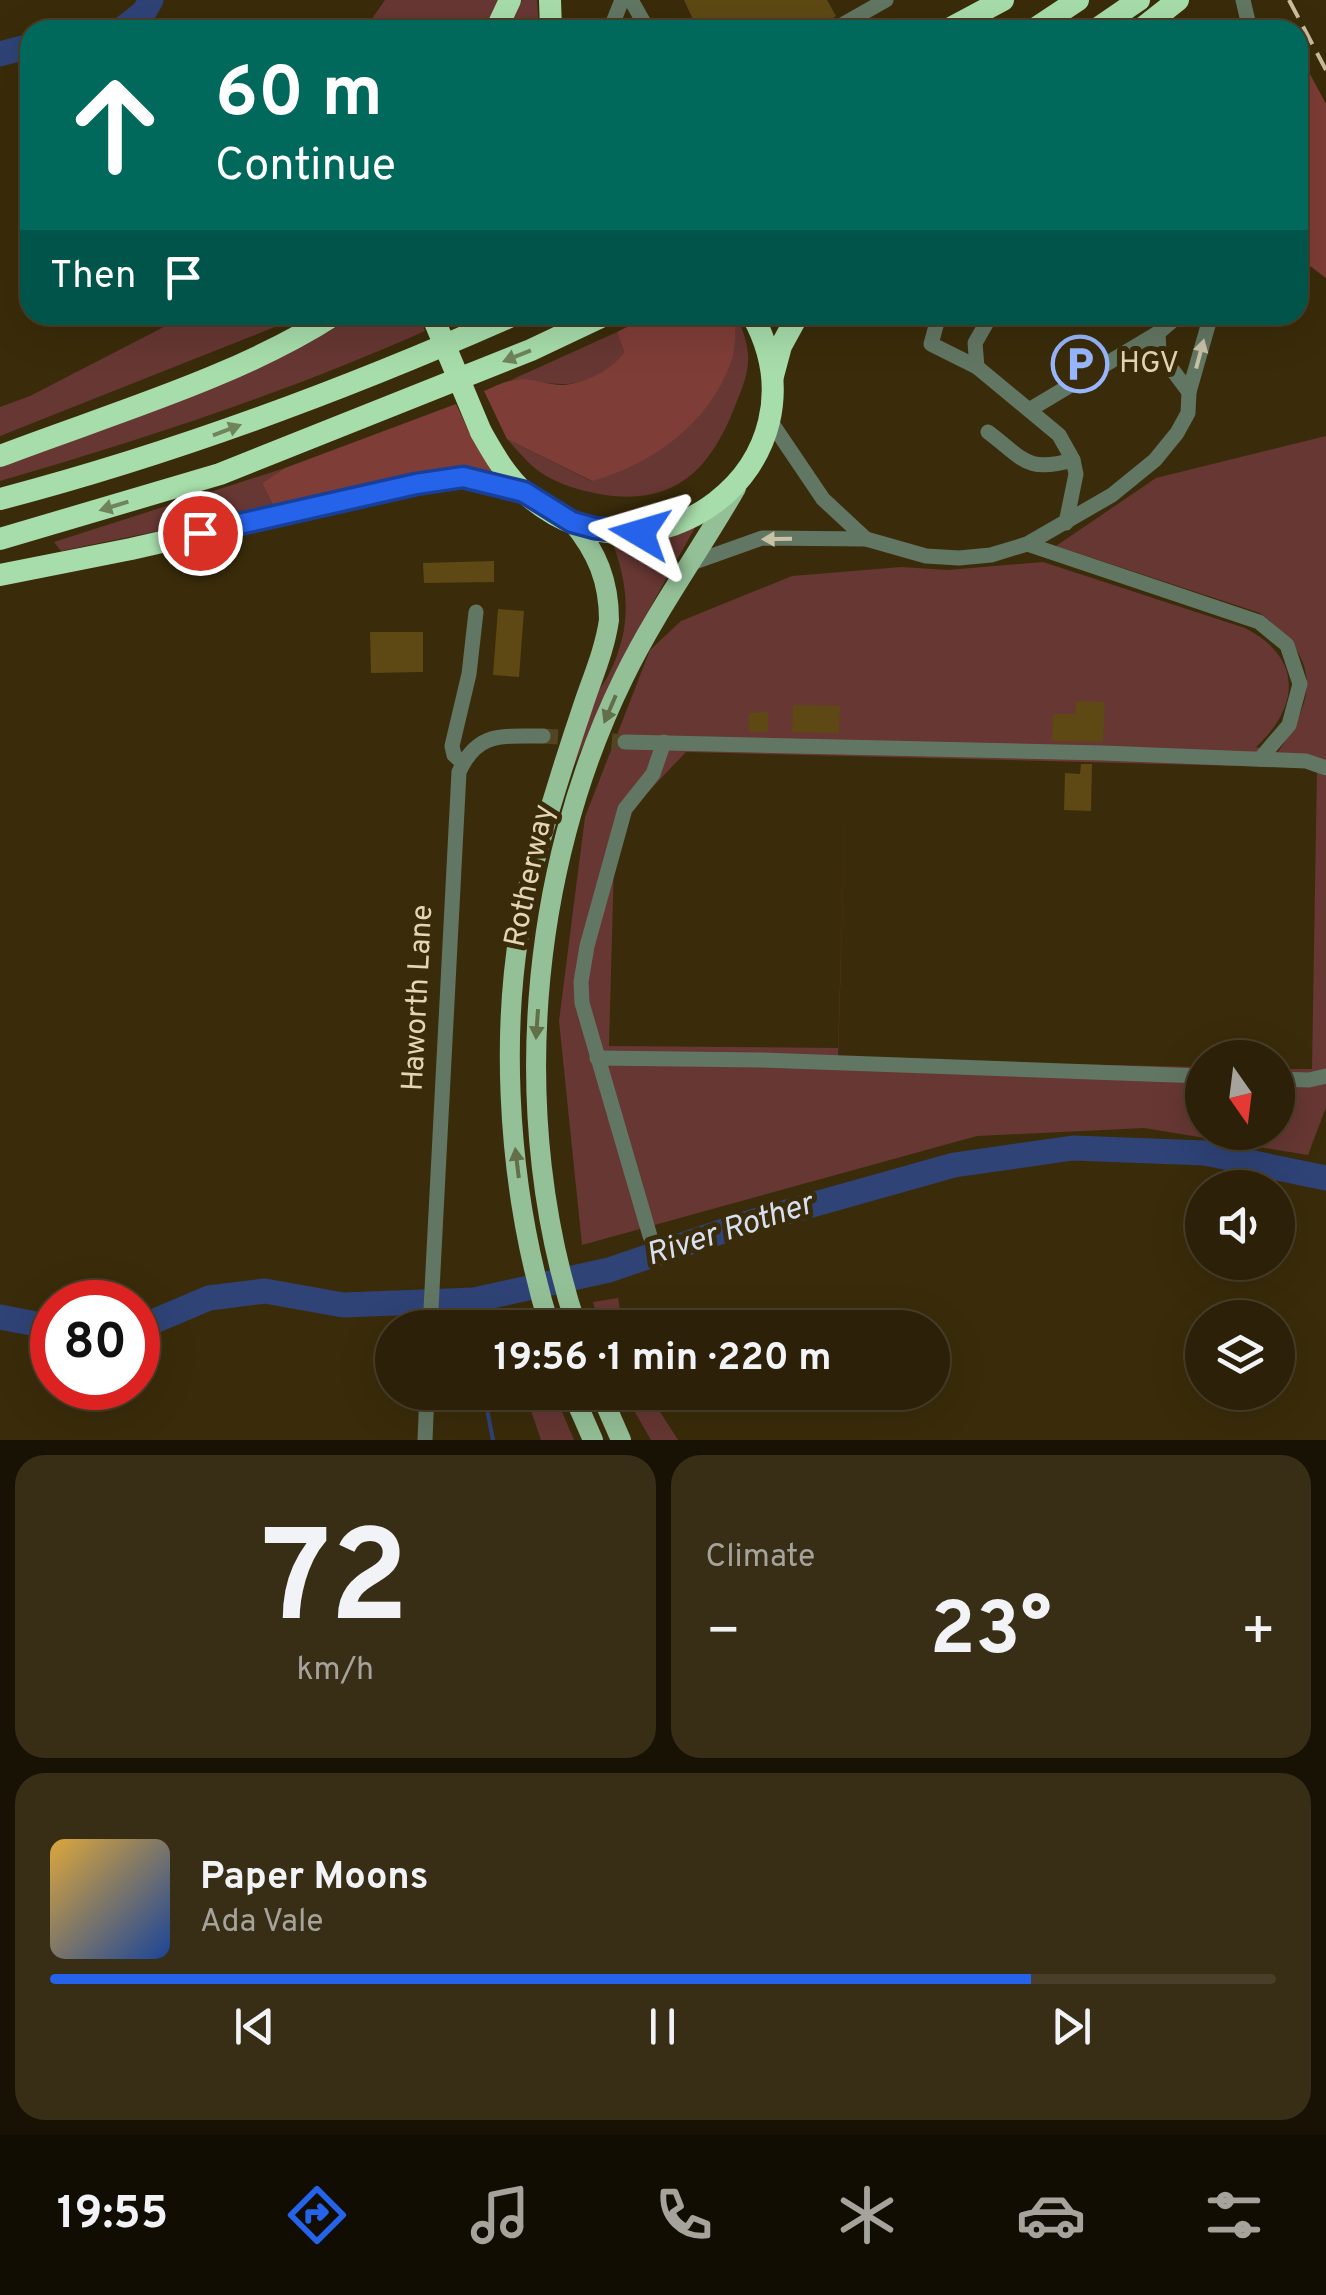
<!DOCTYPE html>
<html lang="en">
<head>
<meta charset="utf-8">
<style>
  body { margin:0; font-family:Overpass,sans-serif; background:#382e16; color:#f1f3f6; height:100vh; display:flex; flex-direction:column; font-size:38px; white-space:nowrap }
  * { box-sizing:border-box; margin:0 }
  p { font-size:32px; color:#a6a39c }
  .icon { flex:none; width:55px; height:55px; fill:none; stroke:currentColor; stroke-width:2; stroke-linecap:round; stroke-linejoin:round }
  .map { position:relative; height:1440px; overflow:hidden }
  .sheet { display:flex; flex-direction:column; gap:15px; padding:15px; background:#181204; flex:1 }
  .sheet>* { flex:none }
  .guide { position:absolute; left:20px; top:20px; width:1288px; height:305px; border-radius:30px; box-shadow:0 10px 40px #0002,0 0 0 2px #483e29; background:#00695c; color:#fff; overflow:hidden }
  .needle { width:65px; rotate:166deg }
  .controls { position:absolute; left:1185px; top:1040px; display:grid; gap:20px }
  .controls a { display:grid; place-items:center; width:110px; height:110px; border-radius:50%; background:#2c2108; box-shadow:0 10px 40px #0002,0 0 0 2px #483e29; font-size:50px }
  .speed { position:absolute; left:30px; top:1280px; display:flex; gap:20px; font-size:50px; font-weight:700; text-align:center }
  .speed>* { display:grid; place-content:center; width:130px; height:130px; border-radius:50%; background:#2c2108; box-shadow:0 10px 40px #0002,0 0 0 2px #483e29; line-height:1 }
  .speed .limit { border:15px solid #d22; background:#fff; color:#111 }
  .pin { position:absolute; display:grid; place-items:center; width:85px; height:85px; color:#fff; margin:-42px; border:5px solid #fff; border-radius:50%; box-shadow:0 2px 10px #0007 }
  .me { position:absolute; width:110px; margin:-55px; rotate:277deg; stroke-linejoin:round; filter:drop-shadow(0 0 8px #0008) }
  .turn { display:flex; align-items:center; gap:35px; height:210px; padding:0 30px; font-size:45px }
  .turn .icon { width:130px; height:130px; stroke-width:2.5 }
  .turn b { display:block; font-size:70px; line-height:85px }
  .then { display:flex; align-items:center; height:95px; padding:0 30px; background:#0003; gap:20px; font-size:38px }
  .big { font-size:75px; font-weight:700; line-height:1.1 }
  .sheet .tile { flex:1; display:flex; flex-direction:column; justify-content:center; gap:15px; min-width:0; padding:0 35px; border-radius:30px; background:#382e16 }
  .sheet .dial { align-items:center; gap:0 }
  .dial b { font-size:130px; line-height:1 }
  .song { display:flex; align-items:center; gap:30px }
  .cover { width:120px; height:120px; border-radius:15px; background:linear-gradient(135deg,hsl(40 70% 55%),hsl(220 70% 35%)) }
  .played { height:10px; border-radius:5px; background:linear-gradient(90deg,#2563eb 80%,#483e29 80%) }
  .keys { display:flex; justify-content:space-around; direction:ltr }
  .heat { display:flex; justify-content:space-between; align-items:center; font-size:55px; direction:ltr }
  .sheet .tiles { flex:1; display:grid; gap:15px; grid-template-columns:1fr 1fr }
  .tile:last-child { grid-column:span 2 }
  .trip { position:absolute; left:375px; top:1310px; width:575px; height:100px; border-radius:50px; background:#2c2108; box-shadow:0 10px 40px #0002,0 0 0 2px #483e29; font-weight:700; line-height:100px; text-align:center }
  .tab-bar { display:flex; height:160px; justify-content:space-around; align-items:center; background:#120d03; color:#a6a39c }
  .tab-bar .icon { width:70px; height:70px }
  .tab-bar .current { color:#2563eb }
  .tab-bar b { font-size:45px; color:#f1f3f6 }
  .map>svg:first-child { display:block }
  .green { fill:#673733; fill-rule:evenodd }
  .forest { fill:#7f3d37 }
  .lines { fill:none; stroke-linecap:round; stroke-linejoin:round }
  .stream { stroke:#2f4377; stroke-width:4 }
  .river { stroke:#2f4377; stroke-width:25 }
  .building { fill:#5e4914 }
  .minor-tunnel { stroke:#534524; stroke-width:15; stroke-dasharray:15 8; stroke-linecap:butt }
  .minor { stroke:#627763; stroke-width:15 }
  .major { stroke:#94c097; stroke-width:20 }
  .highway { stroke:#a7ddab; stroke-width:22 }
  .rail { stroke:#ccbe9f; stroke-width:4; stroke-dasharray:20 10; stroke-linecap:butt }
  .highway-bridge { stroke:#a7ddab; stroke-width:22 }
  .oneway { fill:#c9c2a5 }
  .oneway2 { fill:#70845a }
  .oneway3 { fill:#626f49 }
  .route-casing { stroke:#184099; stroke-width:25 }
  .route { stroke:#2563eb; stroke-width:18 }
  .labels { text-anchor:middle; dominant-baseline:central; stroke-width:10; stroke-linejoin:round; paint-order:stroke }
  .poi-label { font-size:30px; fill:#e3d5b6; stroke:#3a2c0a; text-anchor:start }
  .street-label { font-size:30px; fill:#e3d5b6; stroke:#3a2c0a }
  .water-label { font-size:32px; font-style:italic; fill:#d7dff0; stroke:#3a2c0a }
</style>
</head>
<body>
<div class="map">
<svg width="1326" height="1440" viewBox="0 0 1326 1440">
  <rect width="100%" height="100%" fill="#3a2c0a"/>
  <g class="green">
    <path d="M 385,0 L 501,0 L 486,30 L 364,30 Z"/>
    <path d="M 522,0 L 537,0 L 539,30 L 505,30 Z"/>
    <path d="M 187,315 L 305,315 L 0,436 L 0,407 L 30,396 Z"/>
    <path d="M 358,315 L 419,315 L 425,331 C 288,392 144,439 0,481 L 0,466 L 299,348 Z"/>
    <path d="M 736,315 C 755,356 750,370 733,411 C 709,471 673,505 605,495 C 582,491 559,485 540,472 C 528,464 517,450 507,439 L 591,481 L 735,332 Z"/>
    <path d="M 617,332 L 624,352 C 613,370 583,385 561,384 C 543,384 529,379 511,380 Z"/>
    <path d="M 1326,436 L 1326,1107 L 1308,1155 L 1144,1128 L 977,1136 L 582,1245 L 559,1021 L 585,817 L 650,650 L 681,621 L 792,576 L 901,567 L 948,570 L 1043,562 L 1245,628 C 1302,657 1301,705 1256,747 L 1278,752 C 1319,694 1319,658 1260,613 L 1056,546 L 1156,478 ZM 686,752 L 847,756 L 838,1048 L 609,1046 L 614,863 L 629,812 ZM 847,756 L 1317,768 L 1312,1069 L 1278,1069 L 1278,1132 L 1202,1132 L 1202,1067 L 838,1059 Z"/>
    <path d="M 285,468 L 262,483 L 274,507 L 61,551 L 54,542 Z"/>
    <path d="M 697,524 L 627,649 L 573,768 C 578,748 582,727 589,708 C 593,696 603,686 609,674 C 632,628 630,587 611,539 Z"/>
    <path d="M 618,1298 L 623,1327 L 599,1327 L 593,1302 Z"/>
    <path d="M 525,1393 L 554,1393 L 574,1440 L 541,1440 Z"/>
    <path d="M 624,1393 L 648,1393 L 678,1440 L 651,1440 Z"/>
  </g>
  <g class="forest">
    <path d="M 1302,59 L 1326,104 L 1326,278 L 1298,257 L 1298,68 Z"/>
    <path d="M 651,315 L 736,315 C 735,330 736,348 731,362 C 710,423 651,465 592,481 L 507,439 L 484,391 C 494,387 504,381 514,380 C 531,377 546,385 562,385 C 584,384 613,369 624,352 L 617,332 Z"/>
    <path d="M 456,404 L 470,434 L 499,476 L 274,507 L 262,483 L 285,468 Z"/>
  </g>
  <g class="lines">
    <path class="stream" d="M 484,1394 L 493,1440"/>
    <g class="river">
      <path d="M 121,30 L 144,12 L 151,0"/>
      <path d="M 0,54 L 30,46"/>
      <path d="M 0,1317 L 52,1327"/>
      <path d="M 138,1328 L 209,1298 L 265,1291 L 343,1305 L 474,1300 L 609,1270 L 741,1225 L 954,1165 L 1073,1148 L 1205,1153 L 1326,1178"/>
    </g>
  </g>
  <g class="building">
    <path d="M 684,0 L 827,0 L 836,16 L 824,24 L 822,30 L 698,30 Z"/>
    <path d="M 494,561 L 494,582 L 424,583 L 423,563 Z"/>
    <path d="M 498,609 L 524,611 L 519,677 L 493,675 Z"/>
    <path d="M 370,632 L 423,632 L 423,672 L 371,673 Z"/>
    <path d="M 1076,701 L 1105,702 L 1103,742 L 1052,741 L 1053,714 L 1075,714 Z"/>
    <path d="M 793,705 L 840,706 L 839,733 L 792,732 Z"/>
    <path d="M 768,712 L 768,732 L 749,732 L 749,713 Z"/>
    <path d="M 1081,764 L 1092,764 L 1091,811 L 1064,810 L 1065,773 L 1080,774 Z"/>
  </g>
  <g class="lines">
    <path class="minor-tunnel" d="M 543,736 L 625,742"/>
    <g class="minor">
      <path d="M 631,0 L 648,30"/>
      <path d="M 1243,0 L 1250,30"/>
      <path d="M 610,30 L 622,0"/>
      <path d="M 833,30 L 886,0"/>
      <path d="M 939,315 L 931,344 L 977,367 L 1059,435 L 1073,460 L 1076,474 L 1066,523"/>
      <path d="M 1179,315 L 1158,333 L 1159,352 L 1189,392"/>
      <path d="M 977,367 L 975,343 L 991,315"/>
      <path d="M 1029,410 L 1158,333"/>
      <path d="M 771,422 L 823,499 L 866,539"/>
      <path d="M 988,432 C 1024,459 1026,473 1073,460"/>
      <path d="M 1027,544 L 1259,622 L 1287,645 L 1300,684 L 1289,725 L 1260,759"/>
      <path d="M 692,563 L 762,538 L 866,539 L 926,556 L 959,558 L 991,555 L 1027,544 L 1112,495 L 1155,460 L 1177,433 L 1188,413 L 1189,392 L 1211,315"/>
      <path d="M 625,742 L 1103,753 L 1306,761 L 1326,768"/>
      <path d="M 463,763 L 454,755 L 452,746 L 469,674 L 476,612"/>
      <path d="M 597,1058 L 761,1060 L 1202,1076"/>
      <path d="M 1278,1079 L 1309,1080 L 1326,1076"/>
      <path d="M 650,1236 L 582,1003 L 581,982 L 587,946 L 625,809 L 653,774 L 664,742"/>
      <path d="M 430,1328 L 459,772 C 478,730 503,737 543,736"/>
      <path d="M 425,1440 L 427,1392"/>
    </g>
    <g class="major">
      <path d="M 550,1328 C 506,1185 494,1006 535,860 C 550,807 567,753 585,700 C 594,674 605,648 609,620 C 609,581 597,552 572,522"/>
      <path d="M 577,1328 C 508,1121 528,872 624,677 C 656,611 700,551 736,488"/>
      <path d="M 572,1392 L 593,1440"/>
      <path d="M 600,1392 L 621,1440"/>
    </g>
    <g class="highway">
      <path d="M 550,0 L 551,30"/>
      <path d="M 496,30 L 510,0"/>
      <path d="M 947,30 L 1003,0"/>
      <path d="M 1033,30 L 1078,0"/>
      <path d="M 1095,30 L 1139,0"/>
      <path d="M 1140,30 L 1178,0"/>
      <path d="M 773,376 L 781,346 L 798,315"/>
      <path d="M 481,432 C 494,455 506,476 526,494 C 649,603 835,465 752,315"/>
      <path d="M 0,456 C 107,415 238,377 334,315"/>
      <path d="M 0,499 C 176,453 347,389 514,315"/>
      <path d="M 0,539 L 220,474 L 531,350 L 605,315"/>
      <path d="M 0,575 L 131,549 L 416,484 L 463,477 L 524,492"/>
    </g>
    <path class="rail" d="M 1289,0 L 1326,70"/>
    <path class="highway-bridge" d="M 432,315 L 481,432"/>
  </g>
  <defs><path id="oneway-solid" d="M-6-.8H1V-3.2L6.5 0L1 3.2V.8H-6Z" transform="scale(2.5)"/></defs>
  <g class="oneway">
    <use href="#oneway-solid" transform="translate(1200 354) rotate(-75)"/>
    <use href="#oneway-solid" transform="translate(777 539) rotate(179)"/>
  </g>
  <g class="oneway2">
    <use href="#oneway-solid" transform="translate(517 356) rotate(158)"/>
    <use href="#oneway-solid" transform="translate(227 430) rotate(-21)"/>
    <use href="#oneway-solid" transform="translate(114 506) rotate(163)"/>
  </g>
  <g class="oneway3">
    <use href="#oneway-solid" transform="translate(610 709) rotate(113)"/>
    <use href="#oneway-solid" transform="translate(537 1024) rotate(94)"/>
    <use href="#oneway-solid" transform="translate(517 1163) rotate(-97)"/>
  </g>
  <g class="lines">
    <g class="route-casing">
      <path id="route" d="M 200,533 L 416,484 L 463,477 L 524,492 L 572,522 L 594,528 L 640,533"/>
    </g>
    <use href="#route" class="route"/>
  </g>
  <defs>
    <g id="parking-ring" transform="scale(2.875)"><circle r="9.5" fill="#3a2c0a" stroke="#98b6fd" stroke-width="1.5"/><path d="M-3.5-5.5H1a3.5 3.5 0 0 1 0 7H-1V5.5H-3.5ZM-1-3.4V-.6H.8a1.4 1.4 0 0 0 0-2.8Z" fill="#98b6fd"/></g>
  </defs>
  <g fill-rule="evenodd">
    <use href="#parking-ring" x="1080" y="364"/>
  </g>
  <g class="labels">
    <g class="poi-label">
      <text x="1119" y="364">HGV</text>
    </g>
    <g class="street-label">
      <text transform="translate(531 876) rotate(-78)">Rotherway</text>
      <text transform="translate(419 998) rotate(-87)">Haworth Lane</text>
    </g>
    <g class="water-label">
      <text transform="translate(730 1231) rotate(-18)">River Rother</text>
    </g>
  </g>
</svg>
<div class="controls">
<a><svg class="needle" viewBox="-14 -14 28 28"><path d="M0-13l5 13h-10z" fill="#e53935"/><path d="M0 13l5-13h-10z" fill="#a6a39c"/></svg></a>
<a><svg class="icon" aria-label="sound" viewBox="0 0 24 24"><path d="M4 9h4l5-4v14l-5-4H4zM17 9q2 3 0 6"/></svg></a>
<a><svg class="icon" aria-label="layers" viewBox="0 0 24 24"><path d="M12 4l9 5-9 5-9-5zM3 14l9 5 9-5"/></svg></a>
</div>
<div class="speed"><div class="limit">80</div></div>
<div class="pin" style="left:200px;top:533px;background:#d93025"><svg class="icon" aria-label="arrive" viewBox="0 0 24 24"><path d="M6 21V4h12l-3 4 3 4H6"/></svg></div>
<svg class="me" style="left:640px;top:533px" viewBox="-20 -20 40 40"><path d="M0-17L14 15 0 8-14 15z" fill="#2563eb" stroke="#fff" stroke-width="4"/></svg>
<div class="trip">19:56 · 1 min · 220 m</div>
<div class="guide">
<div class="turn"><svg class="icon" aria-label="ahead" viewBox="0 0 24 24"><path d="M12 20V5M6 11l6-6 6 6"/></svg><div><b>60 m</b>Continue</div></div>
<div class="then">Then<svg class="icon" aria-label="arrive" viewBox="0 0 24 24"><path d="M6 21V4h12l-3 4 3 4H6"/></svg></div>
</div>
</div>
<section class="sheet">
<div class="tiles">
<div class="tile dial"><b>72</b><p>km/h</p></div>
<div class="tile"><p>Climate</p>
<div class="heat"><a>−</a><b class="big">23°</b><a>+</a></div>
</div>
<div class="tile">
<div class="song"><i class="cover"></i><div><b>Paper Moons</b><p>Ada Vale</p></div></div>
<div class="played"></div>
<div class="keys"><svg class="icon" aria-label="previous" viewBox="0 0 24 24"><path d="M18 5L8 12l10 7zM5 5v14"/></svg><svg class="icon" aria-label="pause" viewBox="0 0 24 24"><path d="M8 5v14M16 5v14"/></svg><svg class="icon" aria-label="next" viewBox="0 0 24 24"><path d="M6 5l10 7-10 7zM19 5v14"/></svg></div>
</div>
</div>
</section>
<nav class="tab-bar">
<b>19:55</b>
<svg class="icon current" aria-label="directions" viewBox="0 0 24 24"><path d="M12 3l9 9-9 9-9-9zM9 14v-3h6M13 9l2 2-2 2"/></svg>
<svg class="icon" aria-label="music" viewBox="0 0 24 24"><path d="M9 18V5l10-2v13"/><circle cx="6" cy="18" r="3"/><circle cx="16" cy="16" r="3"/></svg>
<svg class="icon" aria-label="phone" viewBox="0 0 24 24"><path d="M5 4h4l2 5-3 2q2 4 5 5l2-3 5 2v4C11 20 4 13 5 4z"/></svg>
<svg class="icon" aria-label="climate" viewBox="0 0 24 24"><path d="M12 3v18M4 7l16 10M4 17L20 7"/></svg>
<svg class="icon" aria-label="car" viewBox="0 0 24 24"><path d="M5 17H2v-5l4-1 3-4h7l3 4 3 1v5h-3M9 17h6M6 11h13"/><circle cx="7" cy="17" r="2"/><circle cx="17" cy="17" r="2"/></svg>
<svg class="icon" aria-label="filters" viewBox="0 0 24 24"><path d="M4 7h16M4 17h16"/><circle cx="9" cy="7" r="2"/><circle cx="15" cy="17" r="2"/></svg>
</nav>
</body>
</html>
